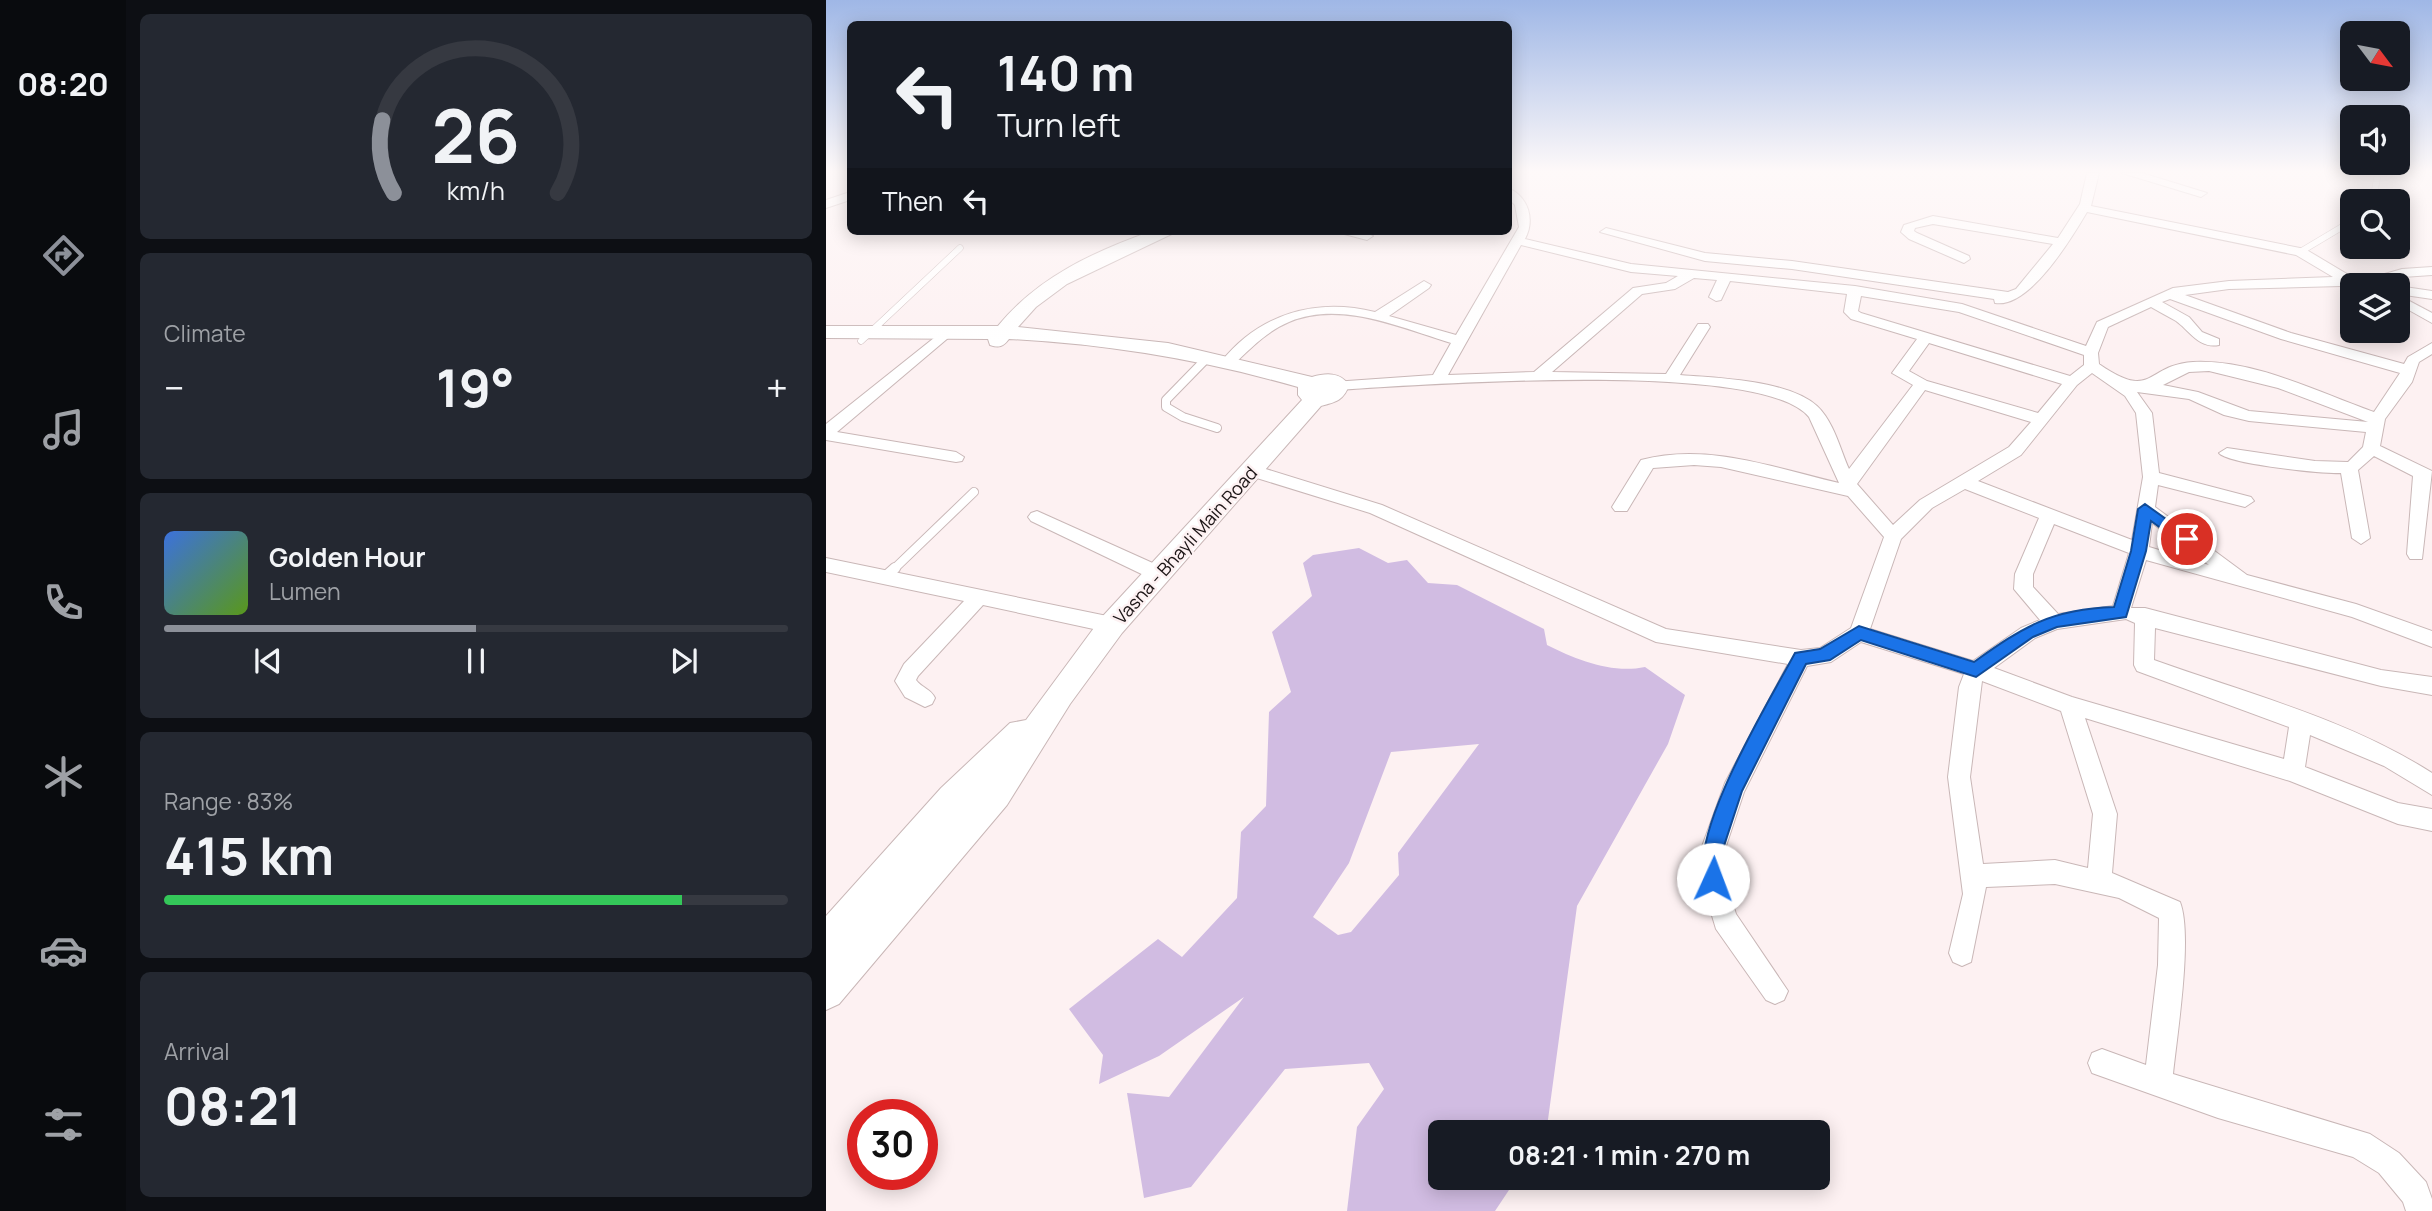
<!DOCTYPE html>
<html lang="en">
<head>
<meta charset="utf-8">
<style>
  body { margin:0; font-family:Manrope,sans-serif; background:#242831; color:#f1f3f6; height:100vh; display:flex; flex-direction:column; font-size:26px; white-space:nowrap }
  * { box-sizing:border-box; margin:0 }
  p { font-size:23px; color:#9ea1a6 }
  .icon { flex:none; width:38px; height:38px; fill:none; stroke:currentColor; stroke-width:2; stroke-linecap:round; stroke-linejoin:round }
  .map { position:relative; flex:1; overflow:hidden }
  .sheet { display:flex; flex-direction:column; gap:14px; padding:14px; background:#0d0f14; width:700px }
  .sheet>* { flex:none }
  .top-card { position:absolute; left:21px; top:21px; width:665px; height:214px; border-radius:10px; box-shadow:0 4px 18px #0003; background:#171b24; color:#f1f3f6; overflow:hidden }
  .needle { width:46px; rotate:122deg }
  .tools { position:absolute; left:1514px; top:21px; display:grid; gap:14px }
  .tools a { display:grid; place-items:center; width:70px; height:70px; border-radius:10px; background:#171b24; box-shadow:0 4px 18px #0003; font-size:35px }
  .speed { position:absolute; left:21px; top:1099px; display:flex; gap:14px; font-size:35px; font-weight:700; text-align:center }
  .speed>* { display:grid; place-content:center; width:91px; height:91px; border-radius:50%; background:#171b24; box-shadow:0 4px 18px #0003; line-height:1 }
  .speed .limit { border:10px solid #d22; background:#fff; color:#111 }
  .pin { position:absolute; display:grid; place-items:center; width:60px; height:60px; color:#fff; margin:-30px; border:4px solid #fff; border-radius:50%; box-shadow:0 2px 7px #0007 }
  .me { position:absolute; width:77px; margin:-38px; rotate:2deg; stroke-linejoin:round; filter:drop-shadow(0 0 5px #0008) }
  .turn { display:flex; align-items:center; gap:24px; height:147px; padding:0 35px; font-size:32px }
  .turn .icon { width:91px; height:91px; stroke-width:2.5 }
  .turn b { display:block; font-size:49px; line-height:60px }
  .then { display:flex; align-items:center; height:66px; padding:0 35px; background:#0003; gap:14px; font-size:26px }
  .big { font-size:52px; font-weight:700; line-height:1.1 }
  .sheet .widget { flex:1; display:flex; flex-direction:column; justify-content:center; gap:10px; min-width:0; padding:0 24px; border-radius:10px; background:#242831 }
  .sheet .dial { align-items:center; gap:0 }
  .dial svg { height:182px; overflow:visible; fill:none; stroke:#363941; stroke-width:7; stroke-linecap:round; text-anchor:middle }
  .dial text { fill:#f1f3f6; stroke:none }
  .song { display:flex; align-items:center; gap:21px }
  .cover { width:84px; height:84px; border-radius:10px; background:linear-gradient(135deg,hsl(220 70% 55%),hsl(90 70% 35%)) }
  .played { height:7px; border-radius:4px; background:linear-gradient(90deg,#8c9099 50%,#363941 50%) }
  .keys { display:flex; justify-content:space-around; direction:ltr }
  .heat { display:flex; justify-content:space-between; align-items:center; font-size:38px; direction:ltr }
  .charge { height:10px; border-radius:5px; background:linear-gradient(90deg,#34c759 83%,#363941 0) }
  .trip { position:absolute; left:602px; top:1120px; width:402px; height:70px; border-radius:10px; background:#171b24; box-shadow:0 4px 18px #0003; font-weight:700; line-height:70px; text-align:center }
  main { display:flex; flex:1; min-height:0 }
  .dock { display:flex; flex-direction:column; width:126px; justify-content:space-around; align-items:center; background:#090b0e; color:#9ea1a6 }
  .dock .icon { width:49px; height:49px }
  .dock .selected { color:#8c9099 }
  .dock b { font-size:32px; color:#f1f3f6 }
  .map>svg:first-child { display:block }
  .water { fill:#d1bce2; fill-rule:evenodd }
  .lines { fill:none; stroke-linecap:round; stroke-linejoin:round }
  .lane-far2-casing { stroke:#c9b7b7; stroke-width:7 }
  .lane-far1-casing { stroke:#c9b7b7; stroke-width:10 }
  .lane-casing { stroke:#c9b7b7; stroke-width:12 }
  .street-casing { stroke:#c9b7b7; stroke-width:2 }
  .secondary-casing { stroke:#c9b7b7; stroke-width:2 }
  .lane-far2 { stroke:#fff; stroke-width:6 }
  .lane-far1 { stroke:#fff; stroke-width:8 }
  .lane { stroke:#fff; stroke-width:10 }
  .street { fill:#fff; fill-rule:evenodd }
  .secondary { fill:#fff; fill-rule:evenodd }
  .route { fill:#1a73e8; stroke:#114b97; stroke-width:2 }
  .labels { text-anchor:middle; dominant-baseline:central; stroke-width:5; stroke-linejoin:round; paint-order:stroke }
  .street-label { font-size:18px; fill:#1b1415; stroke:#fdf1f2 }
</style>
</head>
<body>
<main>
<nav class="dock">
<b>08:20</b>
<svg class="icon selected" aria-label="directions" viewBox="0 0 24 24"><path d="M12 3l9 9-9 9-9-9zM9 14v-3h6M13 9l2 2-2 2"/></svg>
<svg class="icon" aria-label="music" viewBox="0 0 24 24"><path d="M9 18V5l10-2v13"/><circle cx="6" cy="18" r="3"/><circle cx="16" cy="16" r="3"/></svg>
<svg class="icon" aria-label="phone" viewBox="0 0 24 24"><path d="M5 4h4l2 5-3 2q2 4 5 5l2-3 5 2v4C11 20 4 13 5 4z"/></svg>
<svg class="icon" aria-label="climate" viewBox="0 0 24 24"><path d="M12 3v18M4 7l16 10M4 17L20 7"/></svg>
<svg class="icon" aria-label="car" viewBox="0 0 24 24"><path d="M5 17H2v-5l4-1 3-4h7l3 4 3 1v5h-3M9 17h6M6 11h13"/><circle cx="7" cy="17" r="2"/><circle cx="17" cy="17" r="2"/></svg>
<svg class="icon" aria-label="filters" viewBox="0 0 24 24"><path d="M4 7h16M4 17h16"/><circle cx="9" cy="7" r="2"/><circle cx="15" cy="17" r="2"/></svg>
</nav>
<section class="sheet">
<div class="widget dial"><svg viewBox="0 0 100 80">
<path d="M14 69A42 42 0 1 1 86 69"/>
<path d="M14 69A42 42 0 0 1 9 37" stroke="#8c9099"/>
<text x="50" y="56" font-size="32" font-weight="700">26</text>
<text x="50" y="72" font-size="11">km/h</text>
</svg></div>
<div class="widget"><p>Climate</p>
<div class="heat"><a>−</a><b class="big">19°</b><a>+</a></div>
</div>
<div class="widget">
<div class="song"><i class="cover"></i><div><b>Golden Hour</b><p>Lumen</p></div></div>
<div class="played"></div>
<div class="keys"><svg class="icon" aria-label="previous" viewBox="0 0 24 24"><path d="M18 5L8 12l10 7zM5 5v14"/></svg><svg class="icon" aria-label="pause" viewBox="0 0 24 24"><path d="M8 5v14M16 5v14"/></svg><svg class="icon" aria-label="next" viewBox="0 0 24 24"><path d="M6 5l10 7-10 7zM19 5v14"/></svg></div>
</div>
<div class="widget"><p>Range · 83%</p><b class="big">415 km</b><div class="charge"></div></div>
<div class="widget"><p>Arrival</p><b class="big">08:21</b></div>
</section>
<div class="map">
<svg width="1606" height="1211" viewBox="0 0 1606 1211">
  <rect width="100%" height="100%" fill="#fdf1f2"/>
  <path class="water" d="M 533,548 L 562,563 L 581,560 L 602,583 L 631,585 L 718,629 L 721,645 C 751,660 786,674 819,667 L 859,695 L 842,744 L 751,906 L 721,1127 L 718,1132 L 614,1132 L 614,1178 L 691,1178 L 669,1211 L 521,1211 L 531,1127 L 558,1089 L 543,1063 L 459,1069 L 365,1187 L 318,1198 L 301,1093 L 343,1097 L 418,997 L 333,1056 L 273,1084 L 277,1055 L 243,1009 L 332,939 L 356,957 L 411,898 L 415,832 L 440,806 L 443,712 L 465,692 L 446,632 L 486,596 L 477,563 L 487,555 ZM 653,744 L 572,853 L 573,875 L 525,932 L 512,935 L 487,917 L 523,863 L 565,752 Z"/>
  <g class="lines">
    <g class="lane-far2-casing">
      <g id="lane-far2">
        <path d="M 1547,201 L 1552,173"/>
        <path d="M 1474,252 L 1526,221"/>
        <path d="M 35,341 L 134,248"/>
      </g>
    </g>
    <g class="lane-far1-casing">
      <g id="lane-far1">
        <path d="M 380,359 L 340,400 L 340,407 L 357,417 L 391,428"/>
        <path d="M 67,570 L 148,492"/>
      </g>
    </g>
    <g class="lane-casing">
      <path id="lane" d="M 59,577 L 69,568"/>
    </g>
    <g class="street-casing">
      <g id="street">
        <path d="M 1261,173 L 1273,173 L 1265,206 L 1479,249 L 1526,277 L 1538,280 L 1576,269 L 1606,267 L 1606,275 L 1577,277 L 1551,285 L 1403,289 L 1359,295 L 1465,333 L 1578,364 L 1582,357 L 1606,343 L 1606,354 L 1593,362 L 1586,382 L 1559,419 L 1554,446 L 1606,471 L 1596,559 L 1584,559 L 1581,554 L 1587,476 L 1548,456 L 1532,470 L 1544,538 L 1535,544 L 1526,538 L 1515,473 C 1497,474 1402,464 1393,453 L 1401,448 L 1489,461 L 1522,462 L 1537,447 L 1540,432 L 1423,421 L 1398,415 L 1363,399 L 1311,392 L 1326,413 L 1333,473 L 1425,497 L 1428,501 L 1419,507 L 1332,485 L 1329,507 L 1421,575 L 1530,604 L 1606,631 L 1606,647 L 1526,617 L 1320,560 L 1305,608 L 1319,608 L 1555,670 L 1606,677 L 1606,695 L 1555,686 L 1329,628 L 1328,660 C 1420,693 1524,720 1606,773 L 1606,795 L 1558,766 L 1484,735 L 1479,767 L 1572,803 L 1606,809 L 1606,831 L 1572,824 L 1464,781 L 1259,718 L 1291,814 L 1286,873 L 1354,902 C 1367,935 1351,1035 1347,1074 L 1544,1134 L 1573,1153 L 1600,1182 L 1606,1199 L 1606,1211 L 1580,1211 L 1577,1202 L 1553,1173 L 1527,1157 L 1392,1118 L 1266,1073 L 1262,1063 L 1266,1053 L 1276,1049 L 1320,1065 L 1332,965 L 1333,918 L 1293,898 L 1229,884 L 1160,887 L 1145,962 L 1136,966 L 1127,962 L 1123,953 L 1137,894 L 1122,777 L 1133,687 L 1138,674 L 1035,642 L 1005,662 L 981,666 L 918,792 L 898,852 L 899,879 L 910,914 L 962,991 L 958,1000 L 949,1004 L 940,1000 L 890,929 L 875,879 L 874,852 L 899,783 L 962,664 L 830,642 L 544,513 L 421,475 L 419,471 L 427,465 L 556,505 L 840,629 L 975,650 L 994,648 L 1025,628 L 1058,537 L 1022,496 L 895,467 L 868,465 L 827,468 L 801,511 L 789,511 L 786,507 L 815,460 C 881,442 949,468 1013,483 L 983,417 C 935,359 594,385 512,390 L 504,385 L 507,382 L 607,375 L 625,343 C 575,328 515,300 463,322 C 441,331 424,349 407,365 L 397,365 L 395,362 C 433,314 490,297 549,312 L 598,281 L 605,285 L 603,288 L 563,316 L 630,335 L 693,227 L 689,205 L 682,198 L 682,188 C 703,197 709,220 699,239 L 805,264 L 1029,286 L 1136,304 L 1260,346 L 1271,322 L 1347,288 L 1403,281 L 1507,277 L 1470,255 L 1261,212 C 1245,239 1203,309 1169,303 L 1168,299 L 966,269 L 879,261 L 774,232 L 780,228 L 879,253 L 966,261 L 1182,292 L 1190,289 L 1227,244 L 1107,224 L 1089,228 L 1088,231 L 1091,233 L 1143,256 L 1144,259 L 1138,263 L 1083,239 L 1075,232 L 1078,225 L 1107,216 L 1232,238 L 1254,204 ZM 695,245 L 805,272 L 852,276 L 840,283 L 807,288 L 708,372 L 622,375 ZM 868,278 L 891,280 L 883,297 L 890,301 L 895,300 L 904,281 L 1021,294 L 1018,312 L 1025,319 L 1091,339 L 1066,373 L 1087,385 L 1023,469 C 1014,449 1008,422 991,406 C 962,380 892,378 854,375 L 884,327 L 882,324 L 872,324 L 840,374 L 726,372 L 816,294 L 849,289 ZM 1035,296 L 1133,312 L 1258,355 L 1258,365 L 1244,376 L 1035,313 L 1032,311 ZM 1344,299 L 1455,339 L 1574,373 L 1548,412 C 1492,392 1427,359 1367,362 C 1319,365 1328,402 1273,364 L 1272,353 L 1282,327 L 1325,307 C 1333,312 1342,316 1350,321 C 1364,331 1373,349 1393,345 L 1393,339 L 1376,332 L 1363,317 L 1336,302 ZM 1103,343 L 1236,384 L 1212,413 L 1101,381 L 1083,371 ZM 1383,371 L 1452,388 L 1542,422 L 1423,411 L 1372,392 L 1337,385 L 1363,372 ZM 1266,373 L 1299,396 L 1310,413 L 1317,477 L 1306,540 L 1152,481 L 1195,455 L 1251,385 ZM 1099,390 L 1205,422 L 1183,447 L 1094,500 L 1067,525 L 1031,484 ZM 1139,489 L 1213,518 L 1189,574 L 1188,589 L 1214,620 L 1195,628 L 1147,661 L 1044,629 L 1075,539 L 1106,508 ZM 1326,523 L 1383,565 L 1323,547 ZM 1228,524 L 1303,553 L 1287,606 L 1232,614 L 1207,587 L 1207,574 ZM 1300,619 L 1309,623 L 1308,665 L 1311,671 L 1463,727 L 1458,759 L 1246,697 L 1168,668 L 1209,638 L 1231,629 ZM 1156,681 L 1235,711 L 1267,814 L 1262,868 L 1229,860 L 1157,864 L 1144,777 Z"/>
        <path d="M 1296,173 L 1316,173 L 1381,193 L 1375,197 Z"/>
        <path d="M 24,192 L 24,200 L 0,208 L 0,200 Z"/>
        <path d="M 507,231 L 534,231 L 547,236 L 541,240 Z"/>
        <path d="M 1572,286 L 1606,291 L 1606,299 L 1572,294 Z"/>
        <path d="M 1572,295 L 1606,313 L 1606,323 L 1572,304 Z"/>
        <path d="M 123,326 L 130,330 L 128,333 L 11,432 L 130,452 L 138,457 L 136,461 L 130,462 L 0,440 L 0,424 Z"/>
        <path d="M 211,511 L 340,569 L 342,574 L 340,579 L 326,579 L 205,521 L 202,517 L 205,513 Z"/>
        <path d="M 0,558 L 286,617 L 293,620 L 296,625 L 293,630 L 286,633 L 157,605 L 92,676 L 90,680 C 96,688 105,689 109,698 L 106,704 L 99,707 L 79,697 L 69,681 L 78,664 L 138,601 L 0,572 Z"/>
      </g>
    </g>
    <g class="secondary-casing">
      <path id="secondary" d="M 326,231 L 352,231 L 241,284 L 210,307 L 192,327 L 342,343 L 486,377 C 500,373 514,372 523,385 C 518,400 510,402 495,406 L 296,633 L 244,704 L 181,805 L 13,1004 L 0,1010 L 0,916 L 115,788 L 184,723 L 200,720 L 276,617 L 476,400 L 472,395 L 472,387 C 377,360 282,344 183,339 C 177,347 173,348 164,345 L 162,339 L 0,338 L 0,326 L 172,326 C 212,277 267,252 326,231 Z"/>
    </g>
    <use href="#lane-far2" class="lane-far2"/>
    <use href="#lane-far1" class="lane-far1"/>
    <use href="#lane" class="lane"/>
    <use href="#street" class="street"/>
    <use href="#secondary" class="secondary"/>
  </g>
  <linearGradient id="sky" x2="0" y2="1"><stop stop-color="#9fb7e6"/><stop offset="0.5" stop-color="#fef9f9"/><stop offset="1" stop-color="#fef9f9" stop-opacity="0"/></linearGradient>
  <rect width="1606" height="343" fill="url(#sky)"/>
  <path class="route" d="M 1319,504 L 1368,539 L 1366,543 L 1355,543 L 1325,521 L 1320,551 L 1300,617 L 1231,627 L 1207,637 L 1150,677 L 1035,640 L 1004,660 L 980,664 L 916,791 L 896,852 L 897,879 L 894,886 L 887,888 L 880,886 C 859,837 944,700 969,653 L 994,649 L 1033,626 L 1148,662 C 1197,627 1225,609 1288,607 L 1305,551 L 1312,509 Z"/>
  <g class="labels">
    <g class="street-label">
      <text transform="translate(359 545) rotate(-48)">Vasna - Bhayli Main Road</text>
    </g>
  </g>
</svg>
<div class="tools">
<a><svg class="needle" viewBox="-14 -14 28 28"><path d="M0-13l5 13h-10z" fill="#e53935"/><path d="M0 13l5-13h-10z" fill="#9ea1a6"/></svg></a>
<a><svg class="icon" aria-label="sound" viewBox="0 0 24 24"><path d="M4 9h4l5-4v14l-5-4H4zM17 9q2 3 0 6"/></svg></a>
<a><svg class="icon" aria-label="search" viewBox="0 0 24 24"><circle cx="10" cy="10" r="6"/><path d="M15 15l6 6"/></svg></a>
<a><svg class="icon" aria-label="layers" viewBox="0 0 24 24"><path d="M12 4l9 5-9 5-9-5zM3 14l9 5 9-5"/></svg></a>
</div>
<div class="speed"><div class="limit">30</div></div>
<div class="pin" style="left:1361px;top:539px;background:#d93025"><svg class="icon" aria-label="arrive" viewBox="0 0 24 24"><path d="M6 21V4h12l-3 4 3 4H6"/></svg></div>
<svg class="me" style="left:887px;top:879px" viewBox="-20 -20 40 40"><circle r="19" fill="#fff"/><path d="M0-13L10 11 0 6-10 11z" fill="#1a73e8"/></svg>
<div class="trip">08:21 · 1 min · 270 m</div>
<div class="top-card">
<div class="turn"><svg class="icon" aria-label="left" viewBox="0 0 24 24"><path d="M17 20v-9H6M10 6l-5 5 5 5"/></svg><div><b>140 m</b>Turn left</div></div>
<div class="then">Then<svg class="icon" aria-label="left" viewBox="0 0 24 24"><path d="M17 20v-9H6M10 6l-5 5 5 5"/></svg></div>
</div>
</div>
</main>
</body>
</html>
